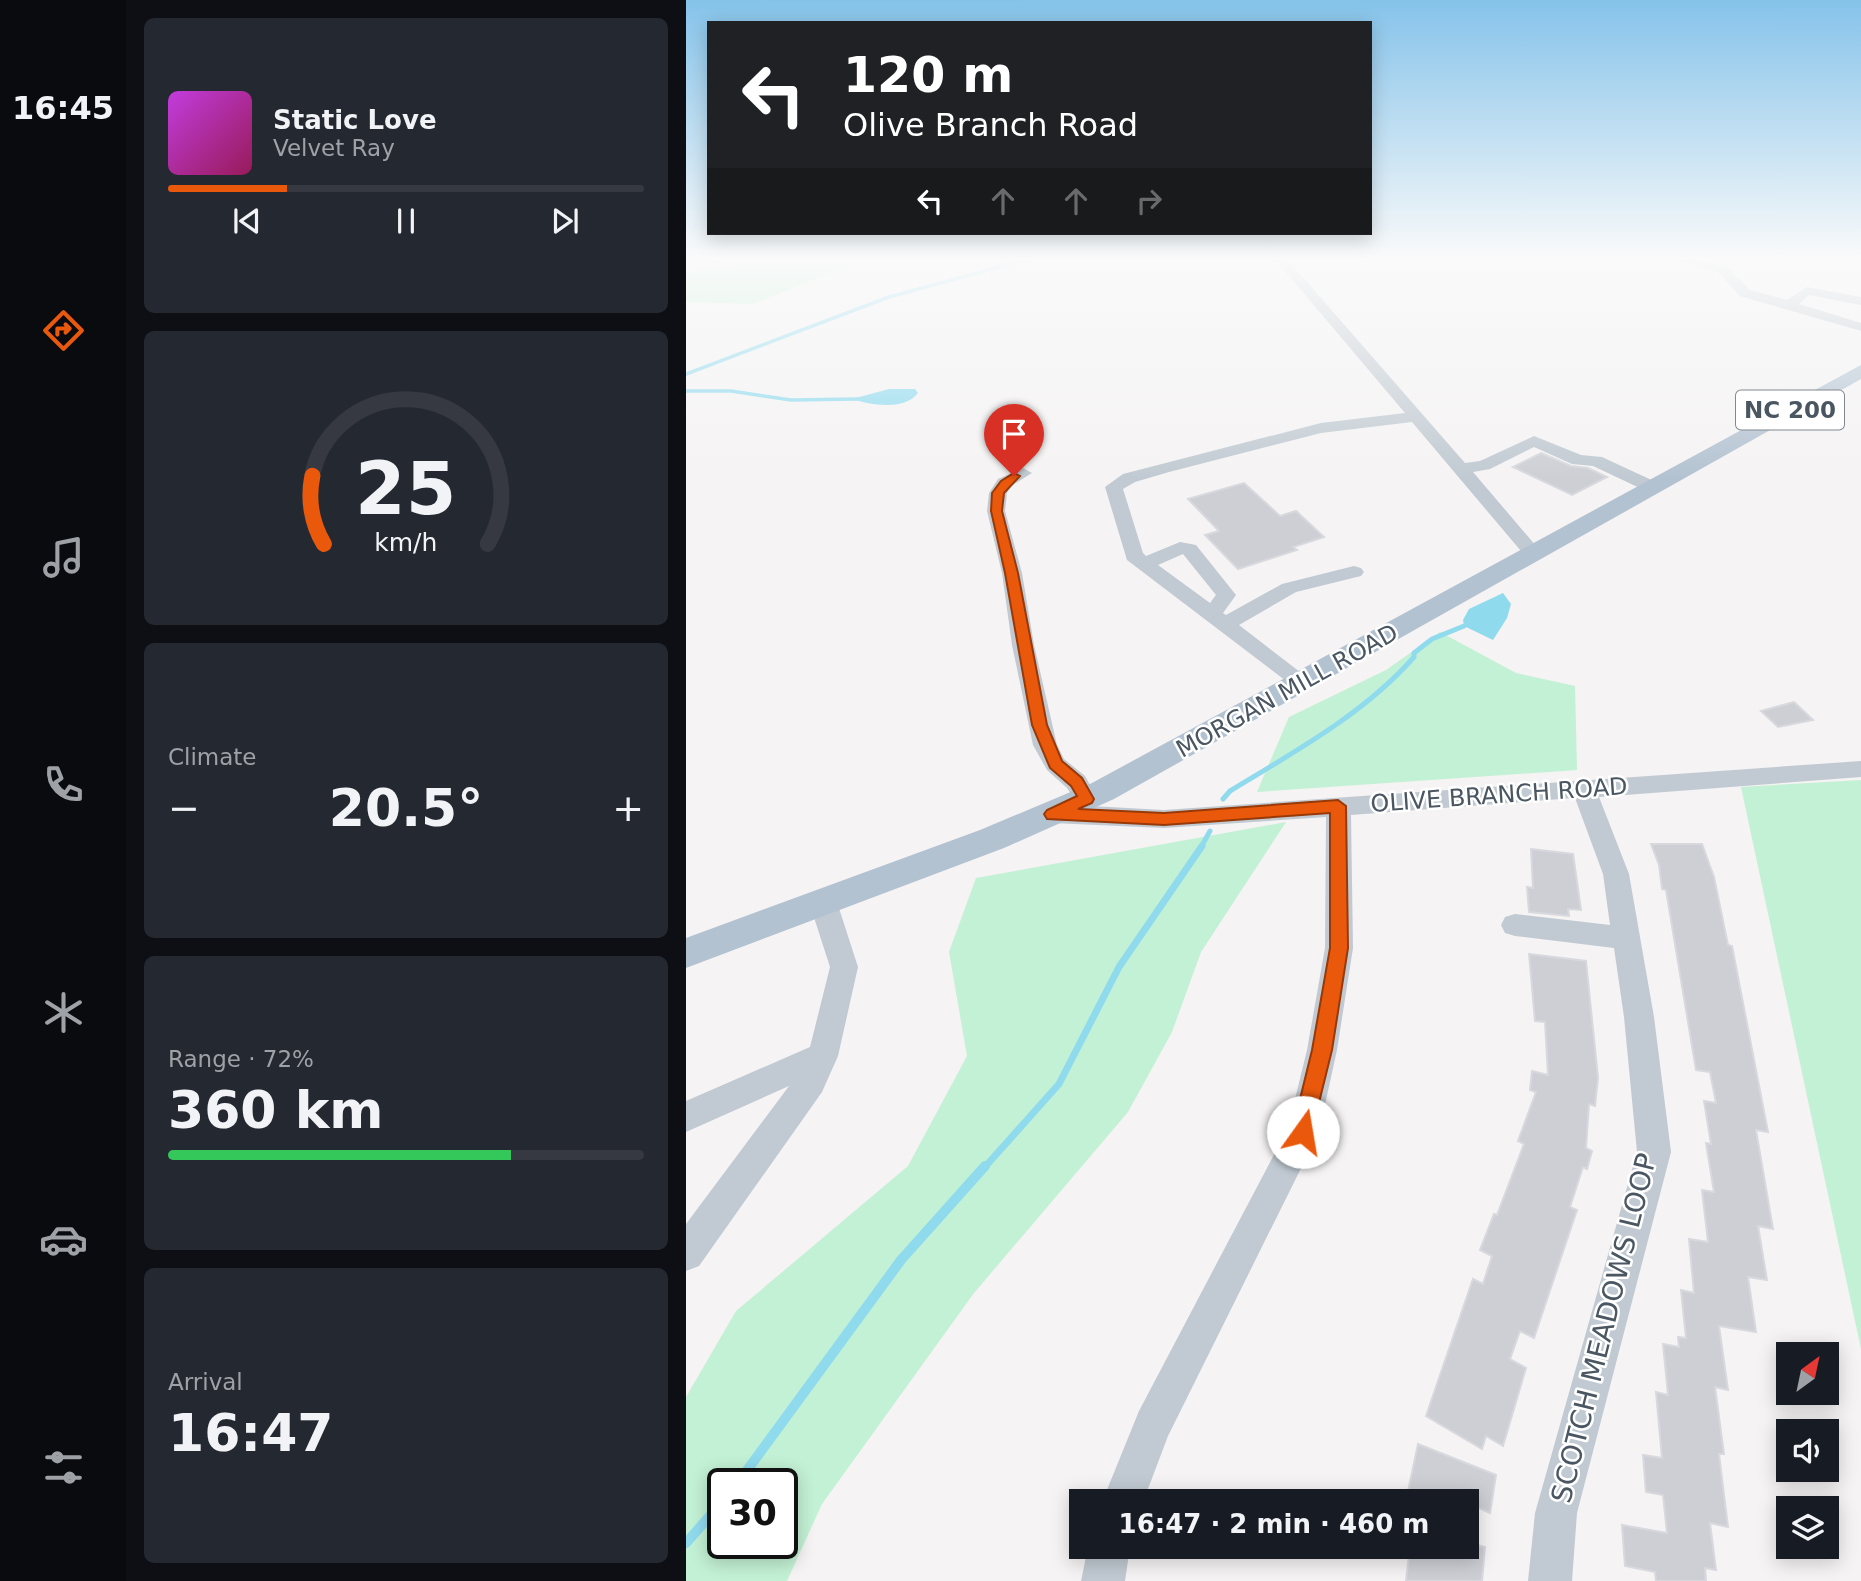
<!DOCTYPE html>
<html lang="en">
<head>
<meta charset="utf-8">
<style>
  body { margin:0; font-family:"DejaVu Sans",sans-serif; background:#242831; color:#f1f3f6; height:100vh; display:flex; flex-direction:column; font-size:26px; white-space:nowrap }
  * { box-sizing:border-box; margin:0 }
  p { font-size:23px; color:#9ea1a6 }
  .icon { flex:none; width:38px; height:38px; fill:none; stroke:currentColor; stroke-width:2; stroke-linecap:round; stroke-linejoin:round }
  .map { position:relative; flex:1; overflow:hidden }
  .panel { display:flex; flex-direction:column; gap:18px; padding:18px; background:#0d0f14; width:560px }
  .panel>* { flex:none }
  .hud { position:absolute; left:21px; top:21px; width:665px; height:214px; border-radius:0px; box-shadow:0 4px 18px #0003; background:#202124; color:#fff; overflow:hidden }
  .needle { width:46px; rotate:33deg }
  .controls { position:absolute; left:1090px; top:1342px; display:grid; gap:14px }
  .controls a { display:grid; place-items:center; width:63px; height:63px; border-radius:0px; background:#171b24; box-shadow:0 4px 18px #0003; font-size:35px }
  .speed { position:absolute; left:21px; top:1468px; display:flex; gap:14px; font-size:35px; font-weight:700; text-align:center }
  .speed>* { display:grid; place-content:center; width:91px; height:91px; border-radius:50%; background:#171b24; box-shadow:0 4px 18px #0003; line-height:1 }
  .speed .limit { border:4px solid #111; border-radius:10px; background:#fff; color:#111 }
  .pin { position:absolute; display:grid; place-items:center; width:60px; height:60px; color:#fff; margin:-72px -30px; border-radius:50% 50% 50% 0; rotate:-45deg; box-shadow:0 0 7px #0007 }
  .pin .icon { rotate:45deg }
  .me { position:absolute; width:77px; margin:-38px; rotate:13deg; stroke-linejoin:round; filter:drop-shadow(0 0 5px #0008) }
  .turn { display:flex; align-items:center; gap:24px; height:147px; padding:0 21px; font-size:32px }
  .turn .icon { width:91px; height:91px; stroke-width:2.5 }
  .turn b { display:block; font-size:49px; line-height:60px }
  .lanes { display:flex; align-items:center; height:66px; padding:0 21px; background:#0003; justify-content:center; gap:35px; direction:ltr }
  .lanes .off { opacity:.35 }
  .big { font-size:52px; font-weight:600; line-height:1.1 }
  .panel .card { flex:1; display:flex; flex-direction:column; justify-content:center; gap:10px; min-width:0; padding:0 24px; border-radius:10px; background:#242831 }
  .panel .dial { align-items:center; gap:0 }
  .dial svg { height:182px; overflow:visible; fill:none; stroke:#363941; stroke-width:7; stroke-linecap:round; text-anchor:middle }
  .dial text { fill:#f1f3f6; stroke:none }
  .song { display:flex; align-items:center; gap:21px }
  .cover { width:84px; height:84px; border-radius:10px; background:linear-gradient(135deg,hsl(290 70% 55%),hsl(330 70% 35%)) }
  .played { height:7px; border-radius:4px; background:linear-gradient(90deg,#ea580c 25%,#363941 25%) }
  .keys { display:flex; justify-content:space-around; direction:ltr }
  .heat { display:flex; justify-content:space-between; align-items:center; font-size:38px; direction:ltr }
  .charge { height:10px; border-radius:5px; background:linear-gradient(90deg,#34c759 72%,#363941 0) }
  .trip { position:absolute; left:383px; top:1489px; width:410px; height:70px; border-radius:0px; background:#171b24; box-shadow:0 4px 18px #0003; font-weight:600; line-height:70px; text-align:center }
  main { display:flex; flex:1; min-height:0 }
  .dock { display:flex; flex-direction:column; width:126px; justify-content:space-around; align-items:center; background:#090b0e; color:#9ea1a6 }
  .dock .icon { width:49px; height:49px }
  .dock .selected { color:#ea580c }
  .dock b { font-size:32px; color:#f1f3f6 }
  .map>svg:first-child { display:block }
  .green { fill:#c3f1d5; fill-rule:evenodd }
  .water { fill:#90daee }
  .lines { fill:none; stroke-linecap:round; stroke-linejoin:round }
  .stream-far3 { stroke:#90daee; stroke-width:3.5 }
  .stream-far2 { stroke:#90daee; stroke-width:5 }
  .stream-far1 { stroke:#90daee; stroke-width:7 }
  .stream { stroke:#90daee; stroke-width:10 }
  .building { fill:#cdcfd5; stroke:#d7d9de; stroke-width:2 }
  .minor { fill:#c1cad2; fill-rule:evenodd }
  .major { fill:#b3c2d1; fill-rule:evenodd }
  .route { fill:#ea580c; stroke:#983908; stroke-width:2 }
  .labels { text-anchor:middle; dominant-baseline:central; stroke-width:5; stroke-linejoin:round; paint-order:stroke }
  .shield { fill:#fff; stroke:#808990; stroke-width:2 }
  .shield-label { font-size:23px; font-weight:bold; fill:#4a5661 }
  .street-label { font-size:24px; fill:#4a5661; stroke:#fff }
  .near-street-label { font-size:28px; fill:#4a5661; stroke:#fff }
</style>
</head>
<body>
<main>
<nav class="dock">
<b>16:45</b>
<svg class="icon selected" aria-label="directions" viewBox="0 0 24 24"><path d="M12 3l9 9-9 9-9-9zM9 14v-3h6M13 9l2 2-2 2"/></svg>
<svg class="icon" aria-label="music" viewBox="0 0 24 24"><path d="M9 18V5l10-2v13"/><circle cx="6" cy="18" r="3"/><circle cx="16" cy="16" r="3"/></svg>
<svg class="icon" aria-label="phone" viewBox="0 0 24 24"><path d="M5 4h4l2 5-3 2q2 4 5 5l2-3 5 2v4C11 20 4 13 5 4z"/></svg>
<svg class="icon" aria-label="climate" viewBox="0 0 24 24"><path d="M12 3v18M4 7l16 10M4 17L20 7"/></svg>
<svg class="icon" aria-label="car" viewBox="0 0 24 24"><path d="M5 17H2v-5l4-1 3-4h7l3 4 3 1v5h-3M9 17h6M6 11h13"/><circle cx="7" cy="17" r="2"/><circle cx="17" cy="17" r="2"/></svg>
<svg class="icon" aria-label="filters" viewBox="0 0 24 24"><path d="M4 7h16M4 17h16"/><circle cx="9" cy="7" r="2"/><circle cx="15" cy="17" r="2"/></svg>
</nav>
<section class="panel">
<div class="card">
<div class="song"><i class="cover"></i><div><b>Static Love</b><p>Velvet Ray</p></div></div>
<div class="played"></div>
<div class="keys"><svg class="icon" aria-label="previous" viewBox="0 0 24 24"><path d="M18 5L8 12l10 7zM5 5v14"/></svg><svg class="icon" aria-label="pause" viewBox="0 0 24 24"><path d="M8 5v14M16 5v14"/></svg><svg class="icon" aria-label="next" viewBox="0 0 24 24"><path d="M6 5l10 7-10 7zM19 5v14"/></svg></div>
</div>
<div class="card dial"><svg viewBox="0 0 100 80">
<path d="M14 69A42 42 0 1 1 86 69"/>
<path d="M14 69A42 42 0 0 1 9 39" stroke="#ea580c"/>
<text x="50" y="56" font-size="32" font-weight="700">25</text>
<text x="50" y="72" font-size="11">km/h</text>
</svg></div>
<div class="card"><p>Climate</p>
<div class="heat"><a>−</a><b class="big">20.5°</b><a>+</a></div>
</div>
<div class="card"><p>Range · 72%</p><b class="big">360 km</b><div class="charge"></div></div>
<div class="card"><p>Arrival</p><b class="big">16:47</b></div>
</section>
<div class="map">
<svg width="1175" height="1581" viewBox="0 0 1175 1581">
  <rect width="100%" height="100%" fill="#f5f3f3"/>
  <g class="green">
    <path d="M 99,258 L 183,258 L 67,304 L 0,302 L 0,272 Z"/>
    <path d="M 754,632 L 830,673 L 889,686 L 891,770 L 571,792 L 603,717 L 700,670 Z"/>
    <path d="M 1175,780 L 1175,1349 L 1055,787 Z"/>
    <path d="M 600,822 L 515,952 L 486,1032 L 442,1112 L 288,1293 L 136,1504 L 101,1581 L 0,1581 L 0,1397 L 50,1311 L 222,1166 L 281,1056 L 263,952 L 290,878 ZM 37,1484 L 96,1484 L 96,1544 L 37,1544 Z"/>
  </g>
  <g class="water">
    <path d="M 203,389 L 229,389 L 232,393 C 218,411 185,405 166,399 Z"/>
    <path d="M 817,593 L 825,604 L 821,618 L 807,640 L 778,626 L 777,620 L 783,609 Z"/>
  </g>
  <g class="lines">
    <g class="stream-far3">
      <path d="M 0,374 L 203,297 L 346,258"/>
      <path d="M 0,391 L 45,391 L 105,400 L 172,399"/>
    </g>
    <g class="stream-far2">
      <path d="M 537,799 L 544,791 C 608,752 678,714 728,657 L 728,653 L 746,639 L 778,626"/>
      <path d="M 515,847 L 524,831"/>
    </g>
    <path class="stream-far1" d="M 298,1168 L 373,1084 L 433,967 L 516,846"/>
    <g class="stream">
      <path d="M 51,1484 L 215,1260 L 299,1166"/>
      <path d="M 0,1543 L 37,1501"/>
    </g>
  </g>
  <g class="building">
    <path d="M 855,453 L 885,466 L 902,468 L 921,477 L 886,495 L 827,467 Z"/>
    <path d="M 558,483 L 594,516 L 610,511 L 638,537 L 607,547 L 611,550 L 552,569 L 519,535 L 533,531 L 502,499 Z"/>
    <path d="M 1108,702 L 1127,720 L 1092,727 L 1075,711 Z"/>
    <path d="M 965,844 L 1016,844 L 1028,877 L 1042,945 L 1046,946 L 1082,1132 L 1070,1130 L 1087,1229 L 1072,1226 L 1081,1280 L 1062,1277 L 1070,1332 L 1033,1326 L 1042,1390 L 1029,1387 L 1038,1454 L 1033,1454 L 1042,1527 L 1024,1523 L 1030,1570 L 1019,1568 L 1020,1581 L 970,1581 L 969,1572 L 939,1566 L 936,1525 L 981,1533 L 977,1495 L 960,1492 L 957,1455 L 976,1458 L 970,1392 L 982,1395 L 977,1344 L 993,1347 L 992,1337 L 1000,1338 L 995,1290 L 1008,1293 L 1003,1239 L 1022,1242 L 1016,1190 L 1028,1192 L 1020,1143 L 1025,1144 L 1018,1101 L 1030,1103 L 1024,1072 L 1010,1070 L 980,890 L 976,889 L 973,865 Z"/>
    <path d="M 845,849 L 887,854 L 895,910 L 882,909 L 883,916 L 843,912 L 841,887 L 847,888 Z"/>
    <path d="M 843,954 L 900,961 L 912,1078 L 909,1106 L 903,1104 L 900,1148 L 906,1151 L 901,1169 L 897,1167 L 884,1207 L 891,1210 L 848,1338 L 834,1331 L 824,1359 L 840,1368 L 817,1446 L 800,1436 L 796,1449 L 740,1416 L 787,1279 L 797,1284 L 806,1256 L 794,1250 L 808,1214 L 811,1215 L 838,1144 L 832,1141 L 850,1092 L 844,1090 L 846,1071 L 862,1075 L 859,1022 L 849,1021 Z"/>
    <path d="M 732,1444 L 810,1475 L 804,1513 L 780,1502 L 734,1502 L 721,1496 Z"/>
    <path d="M 780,1542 L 799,1547 L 796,1581 L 720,1581 L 724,1547 L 780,1547 Z"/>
  </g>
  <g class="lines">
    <g class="minor">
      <path d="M 588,258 L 600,258 L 779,463 L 794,461 L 848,436 L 895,455 L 916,457 L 972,483 L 975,487 L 966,492 L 960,491 L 907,466 L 886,464 L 848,447 L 804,469 L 787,472 L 856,553 L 847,559 L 840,557 L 726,422 L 635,433 L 483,472 L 449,482 L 437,489 L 457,553 L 460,556 L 494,542 L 510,545 L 550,595 L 537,613 L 540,615 L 596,584 L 668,566 L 675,568 L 678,572 L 675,576 L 610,592 L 553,625 L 627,682 L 624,687 L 608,687 L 441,560 L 419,487 L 437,474 L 635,423 L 719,413 ZM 497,554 L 530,595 L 524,603 L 472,565 Z"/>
      <path d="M 984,258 L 1003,258 L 1041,267 L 1064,290 L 1101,300 L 1121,287 L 1175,297 L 1175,305 L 1123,295 L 1113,304 L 1175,323 L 1175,331 L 1054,296 L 1033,273 Z"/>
      <path d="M 337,468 L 346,473 L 325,486 L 321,493 L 319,511 L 336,573 L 348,645 L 371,745 L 378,759 L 399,776 L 412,799 L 405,806 L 478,810 L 1175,761 L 1175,777 L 913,797 L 943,874 L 968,1017 L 985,1152 L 891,1513 L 886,1581 L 842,1581 L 849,1513 L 951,1152 L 938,1017 L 928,948 L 829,936 L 819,933 L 815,925 L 819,917 L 829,914 L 924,925 L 917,874 L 889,798 L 665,815 L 667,948 L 651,1050 L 633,1132 L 482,1436 L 457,1502 L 416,1502 L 453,1411 L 602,1128 L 621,1050 L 639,948 L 640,817 L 478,828 L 366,823 L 357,821 L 353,814 L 357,807 L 366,805 L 393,806 L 381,788 L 361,770 L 347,745 L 326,645 L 316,573 L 301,511 L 303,493 L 312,479 Z"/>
      <path d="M 137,891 L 147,894 L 151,902 L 172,967 L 152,1056 L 136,1092 L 13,1266 L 0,1271 L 0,1224 L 103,1086 L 0,1132 L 0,1101 L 124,1047 L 144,967 L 123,902 L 127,894 Z"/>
      <path d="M 402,1547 L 444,1547 L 439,1581 L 395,1581 Z"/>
    </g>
    <path class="major" d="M 1175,365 L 1175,379 L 428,799 L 318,848 L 0,968 L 0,938 L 294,830 L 406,783 Z"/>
  </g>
  <linearGradient id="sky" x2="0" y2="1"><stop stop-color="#85c3ea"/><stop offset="0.54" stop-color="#fafafa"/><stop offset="1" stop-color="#fafafa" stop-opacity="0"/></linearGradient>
  <rect width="1175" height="479" fill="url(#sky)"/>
  <path class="route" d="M 328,473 L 334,476 L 318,493 L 316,511 L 332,573 L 361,725 L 376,761 L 396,778 L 408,799 L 406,803 L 392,809 L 478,813 L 652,800 L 660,806 L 662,948 L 646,1050 L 624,1139 L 617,1142 L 609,1139 L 606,1132 L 626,1050 L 644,948 L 644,813 L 478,825 L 361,819 L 358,814 L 361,810 L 391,796 L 385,786 L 364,768 L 346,725 L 319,573 L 305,511 L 306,493 L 315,481 Z"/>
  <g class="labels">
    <rect class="shield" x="1050" y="390.5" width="108" height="39" rx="5"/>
    <g class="shield-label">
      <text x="1104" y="410">NC 200</text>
    </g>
    <g class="street-label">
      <text transform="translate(601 691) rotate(-29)">MORGAN MILL ROAD</text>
      <text transform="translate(813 795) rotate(-4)">OLIVE BRANCH ROAD</text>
    </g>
    <g class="near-street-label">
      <text transform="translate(918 1328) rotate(-76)">SCOTCH MEADOWS LOOP</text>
    </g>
  </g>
</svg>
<div class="controls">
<a><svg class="needle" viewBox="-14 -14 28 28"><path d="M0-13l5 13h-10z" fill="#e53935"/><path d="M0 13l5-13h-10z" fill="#9ea1a6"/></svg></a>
<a><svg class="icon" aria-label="sound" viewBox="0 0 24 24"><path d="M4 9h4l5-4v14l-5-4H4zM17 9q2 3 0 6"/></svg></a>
<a><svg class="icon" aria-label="layers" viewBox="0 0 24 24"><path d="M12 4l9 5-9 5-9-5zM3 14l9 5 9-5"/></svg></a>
</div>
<div class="speed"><div class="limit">30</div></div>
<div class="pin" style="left:328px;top:476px;background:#d93025"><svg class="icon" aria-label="arrive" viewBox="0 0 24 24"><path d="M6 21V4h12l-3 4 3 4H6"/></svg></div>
<svg class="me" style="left:617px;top:1132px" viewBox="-20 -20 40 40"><circle r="19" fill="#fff"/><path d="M0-13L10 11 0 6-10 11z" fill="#ea580c"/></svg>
<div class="trip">16:47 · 2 min · 460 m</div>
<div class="hud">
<div class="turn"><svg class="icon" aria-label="left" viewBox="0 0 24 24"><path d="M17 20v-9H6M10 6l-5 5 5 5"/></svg><div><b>120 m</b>Olive Branch Road</div></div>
<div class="lanes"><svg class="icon" aria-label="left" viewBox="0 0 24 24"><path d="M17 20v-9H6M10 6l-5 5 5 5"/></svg><svg class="icon off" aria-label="ahead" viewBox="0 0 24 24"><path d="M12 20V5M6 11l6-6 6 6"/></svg><svg class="icon off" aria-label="ahead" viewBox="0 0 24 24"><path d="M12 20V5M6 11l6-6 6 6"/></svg><svg class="icon off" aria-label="right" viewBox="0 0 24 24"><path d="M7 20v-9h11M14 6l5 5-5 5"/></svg></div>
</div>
</div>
</main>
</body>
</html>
